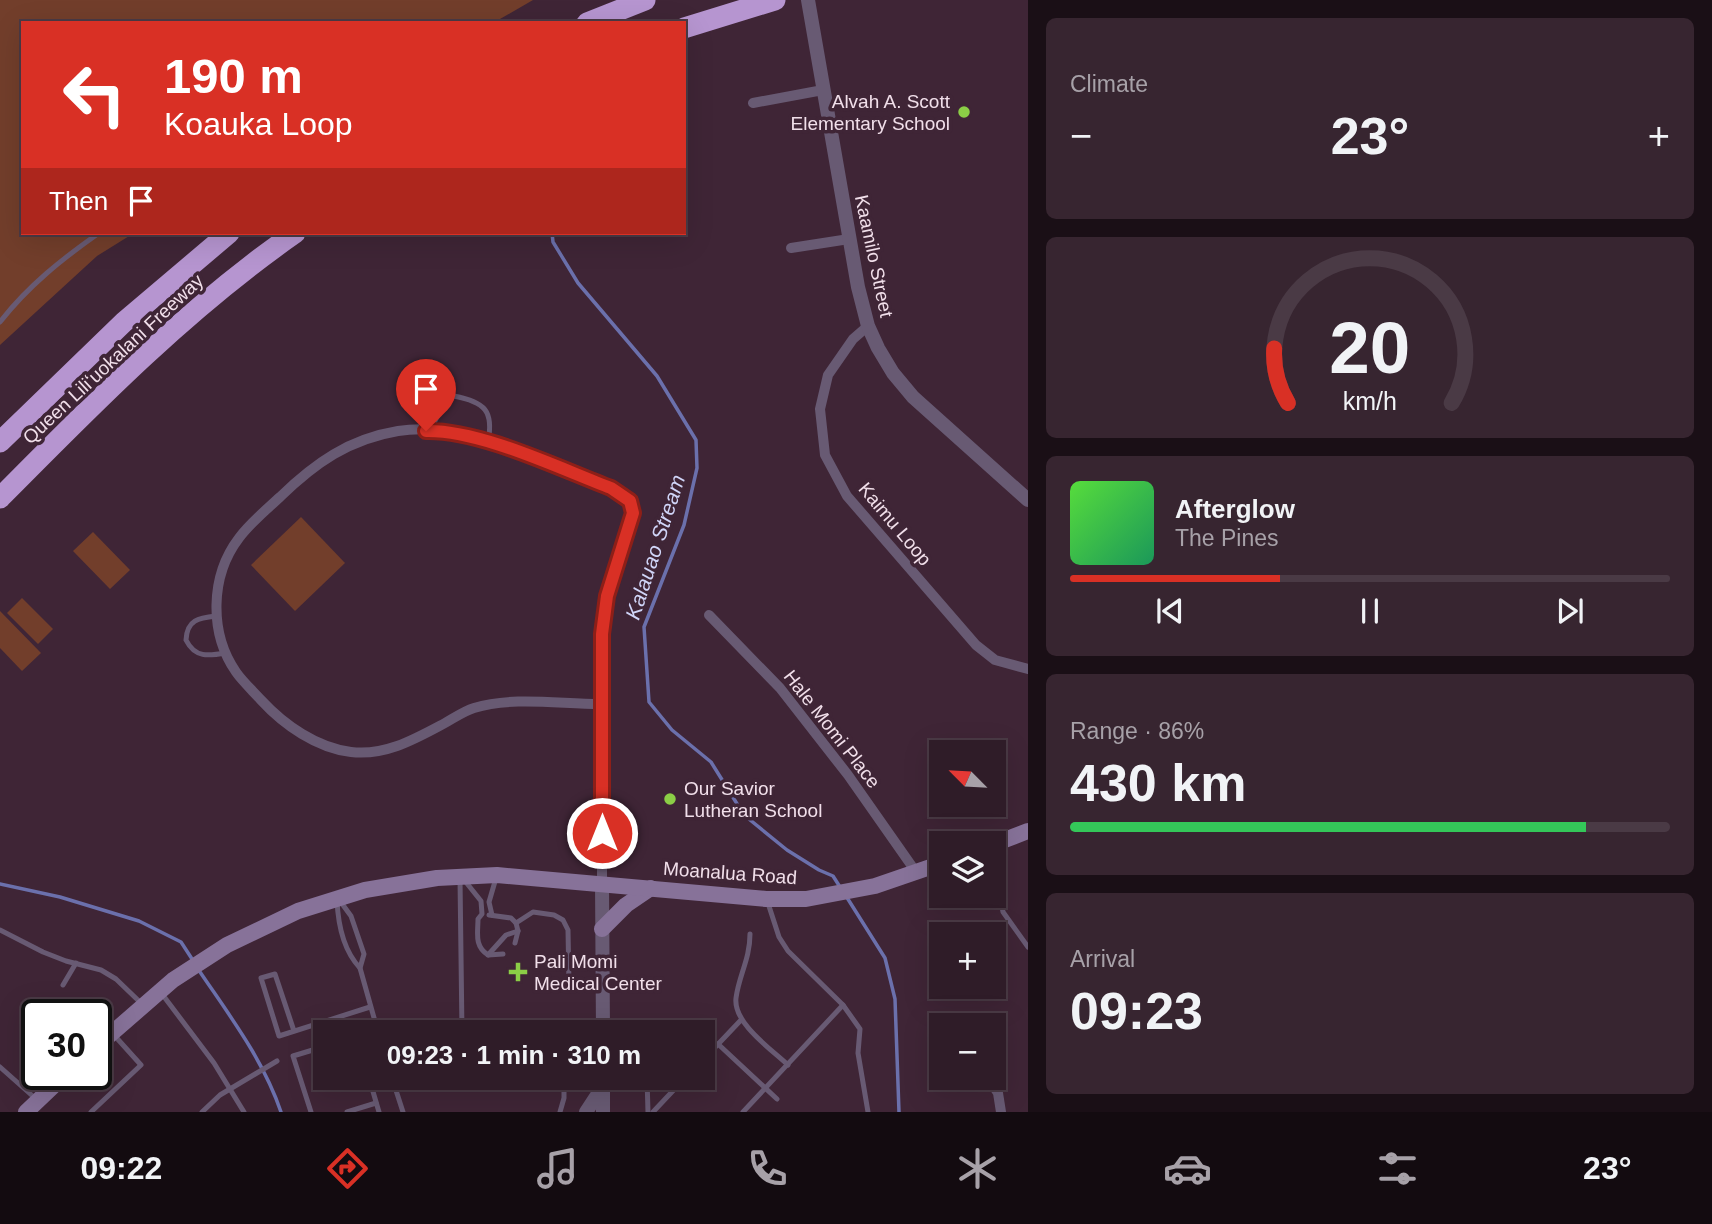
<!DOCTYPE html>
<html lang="en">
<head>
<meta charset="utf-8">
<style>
  body { margin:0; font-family:Arial,sans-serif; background:#372530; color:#f1f3f6; height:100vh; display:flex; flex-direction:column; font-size:26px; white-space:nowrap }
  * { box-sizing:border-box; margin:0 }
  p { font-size:23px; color:#a7a1a8 }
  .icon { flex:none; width:38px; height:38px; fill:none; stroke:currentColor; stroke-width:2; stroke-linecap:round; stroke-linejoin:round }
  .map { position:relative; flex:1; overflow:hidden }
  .details { display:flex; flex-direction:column; gap:18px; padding:18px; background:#1a0f16; width:684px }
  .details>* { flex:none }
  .top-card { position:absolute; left:21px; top:21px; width:665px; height:214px; border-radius:0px; box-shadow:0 7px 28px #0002,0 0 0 2px #4a3a45; background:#d93025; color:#fff; overflow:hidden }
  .needle { width:46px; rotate:294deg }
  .fabs { position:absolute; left:929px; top:740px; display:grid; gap:14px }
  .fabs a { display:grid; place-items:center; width:77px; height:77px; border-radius:0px; background:#2f1c28; box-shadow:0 7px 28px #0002,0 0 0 2px #4a3a45; font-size:35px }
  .speed { position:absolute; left:21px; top:999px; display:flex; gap:14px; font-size:35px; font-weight:700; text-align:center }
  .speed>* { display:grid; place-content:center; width:91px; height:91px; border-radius:50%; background:#2f1c28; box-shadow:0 7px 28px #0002,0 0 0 2px #4a3a45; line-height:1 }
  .speed .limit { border:4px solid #111; border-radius:10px; background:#fff; color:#111 }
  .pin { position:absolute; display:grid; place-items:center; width:60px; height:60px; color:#fff; margin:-72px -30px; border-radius:50% 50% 50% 0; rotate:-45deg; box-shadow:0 0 7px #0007 }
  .pin .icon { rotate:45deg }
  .me { position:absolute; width:77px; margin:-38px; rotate:0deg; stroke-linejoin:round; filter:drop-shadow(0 0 5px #0008) }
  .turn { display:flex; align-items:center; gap:24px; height:147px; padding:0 28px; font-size:32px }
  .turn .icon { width:91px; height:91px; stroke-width:2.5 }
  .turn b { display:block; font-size:49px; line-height:60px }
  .then { display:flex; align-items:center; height:66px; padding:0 28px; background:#0003; gap:14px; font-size:26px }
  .big { font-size:52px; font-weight:800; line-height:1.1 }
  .details .tile { flex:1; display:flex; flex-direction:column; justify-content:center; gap:10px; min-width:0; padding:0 24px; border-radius:10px; background:#372530 }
  .details .dial { align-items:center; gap:0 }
  .dial svg { height:182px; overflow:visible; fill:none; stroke:#4a3a45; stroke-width:7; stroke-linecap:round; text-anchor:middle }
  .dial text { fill:#f1f3f6; stroke:none }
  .song { display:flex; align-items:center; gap:21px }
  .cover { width:84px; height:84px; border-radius:10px; background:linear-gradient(135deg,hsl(110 70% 55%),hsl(150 70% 35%)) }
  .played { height:7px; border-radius:4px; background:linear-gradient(90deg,#d93025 35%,#4a3a45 35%) }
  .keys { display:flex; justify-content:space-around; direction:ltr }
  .heat { display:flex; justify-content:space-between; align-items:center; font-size:38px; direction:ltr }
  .charge { height:10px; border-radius:5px; background:linear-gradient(90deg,#34c759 86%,#4a3a45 0) }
  .trip { position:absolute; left:313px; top:1020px; width:402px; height:70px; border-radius:0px; background:#2f1c28; box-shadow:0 7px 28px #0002,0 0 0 2px #4a3a45; font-weight:800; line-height:70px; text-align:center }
  .menu { display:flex; height:112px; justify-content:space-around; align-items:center; background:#130b10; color:#a7a1a8 }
  .menu .icon { width:49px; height:49px }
  .menu .active { color:#d93025 }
  .menu b { font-size:32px; color:#f1f3f6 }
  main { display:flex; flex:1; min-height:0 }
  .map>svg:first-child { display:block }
  .green { fill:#723e2b }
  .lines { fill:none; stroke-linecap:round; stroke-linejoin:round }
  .stream { stroke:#6b70ac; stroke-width:3.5 }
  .service { stroke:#685a73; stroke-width:5 }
  .minor { stroke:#685a73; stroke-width:10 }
  .tertiary { stroke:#685a73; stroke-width:14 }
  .secondary { stroke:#877299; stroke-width:16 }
  .motorway { stroke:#b695d0; stroke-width:21 }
  .route-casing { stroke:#8d1f18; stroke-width:18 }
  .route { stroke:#d93025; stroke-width:12 }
  .poi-dot { fill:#8bce46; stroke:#3f2536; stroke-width:2.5 }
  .labels { text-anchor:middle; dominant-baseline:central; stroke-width:7; stroke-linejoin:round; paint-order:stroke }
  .poi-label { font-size:19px; fill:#f1dfea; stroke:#3f2536; text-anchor:start }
  .street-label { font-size:19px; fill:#f1dfea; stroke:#3f2536 }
  .water-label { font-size:21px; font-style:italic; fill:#d0d5f8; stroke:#3f2536 }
</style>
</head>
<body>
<main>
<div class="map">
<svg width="1028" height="1112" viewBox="0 0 1028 1112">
  <rect width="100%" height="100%" fill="#3f2536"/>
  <g class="green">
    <path d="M 0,0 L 533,0 L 493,23 L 23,23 L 23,233 L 134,233 L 97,256 L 0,345 Z"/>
    <path d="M 301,517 L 345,563 L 295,611 L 251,565 Z"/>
    <path d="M 93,532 L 130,570 L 110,589 L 73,551 Z"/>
    <path d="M 22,598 L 53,629 L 38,644 L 7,613 Z"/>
    <path d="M 0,611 L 41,653 L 22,671 L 0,648 Z"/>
  </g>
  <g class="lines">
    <g class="stream">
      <path d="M 552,233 L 553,242 L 578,283 L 657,376 L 696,440 L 697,468 L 684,525 L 644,627 L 649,702 L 672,730 L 711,762 L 744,815 L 787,850 L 819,870 L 833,876 L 840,887"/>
      <path d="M 0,884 L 60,897 L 139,921 L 181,942 L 194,962"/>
      <path d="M 846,896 L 885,958 L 895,999 L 899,1112"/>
      <path d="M 198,969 C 229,1015 263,1059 281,1112"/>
    </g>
    <g class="service">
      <path d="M 0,322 C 28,286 62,259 99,233"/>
      <path d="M 431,428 L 443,406 L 454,396 C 485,402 494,411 488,442"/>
      <path d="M 217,616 C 199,618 187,619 186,640 C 195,658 208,656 226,653"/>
      <path d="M 994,877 L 998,886 L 1003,912 L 1028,947"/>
      <path d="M 460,879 L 462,1032"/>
      <path d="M 465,881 L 481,901 L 482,914 L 478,919 C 478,933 474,946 488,955 L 506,935 L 518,931 L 516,923"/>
      <path d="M 337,900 C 338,924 343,950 360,968"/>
      <path d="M 767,900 L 779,937 L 788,951 L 843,1005 L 860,1029 L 858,1053 L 868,1112"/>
      <path d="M 340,901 L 351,916 L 364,954 L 360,968 L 378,1032"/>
      <path d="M 489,915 L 511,918 L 516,923"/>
      <path d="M 492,915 L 489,902 L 496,878"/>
      <path d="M 516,923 L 533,912 L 554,915 L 563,920 L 568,930 L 569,984"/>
      <path d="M 0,930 L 43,952 L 66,961 L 101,970 L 116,979 L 143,1005"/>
      <path d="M 750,934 C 750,959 739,975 736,998 C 733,1023 771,1049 788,1065"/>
      <path d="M 515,943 L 518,931"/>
      <path d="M 488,955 L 503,954"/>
      <path d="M 63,985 L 76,963"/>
      <path d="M 162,994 L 214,1063 L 244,1112"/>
      <path d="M 294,1031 L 275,974 L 261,978 L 279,1036 L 370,1007"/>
      <path d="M 578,1032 L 581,1030 L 603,1030"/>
      <path d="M 704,1045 L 718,1044 L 777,1099"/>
      <path d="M 704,1059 L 741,1020"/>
      <path d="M 0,1067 L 36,1099"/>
      <path d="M 369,1078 L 379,1112"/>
      <path d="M 392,1078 L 403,1112"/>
      <path d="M 647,1078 L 648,1112"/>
      <path d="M 91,1112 L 141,1065 L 114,1035"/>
      <path d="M 202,1112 L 220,1095 L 277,1061"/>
      <path d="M 311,1112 L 293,1056 L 326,1046"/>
      <path d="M 347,1112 L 376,1103"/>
      <path d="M 560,1112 L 564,1098 L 564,1078"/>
      <path d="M 653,1112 L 685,1078"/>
      <path d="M 743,1112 L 843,1005"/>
    </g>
    <g class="minor">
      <path d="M 753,103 L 823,90"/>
      <path d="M 791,248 L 849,239"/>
      <path d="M 868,326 L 853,339 L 828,375 L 820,409 L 825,455 L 847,496 L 976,645 L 995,660 L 1028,669"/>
      <path d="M 709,615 L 780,688 L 848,775 L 916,872"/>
      <path d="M 600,704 C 559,704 513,696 474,708 C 464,711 454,718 445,723 C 415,739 386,756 351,752 C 317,748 284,725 261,700 C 253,691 243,682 236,672 C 209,633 210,576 239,538 C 250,523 266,510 280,497 C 315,463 349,439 398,431 C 451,422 503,447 551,466 C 574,474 598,482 620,493 L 630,501 L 633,513 L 607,596 L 602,634 L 602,883"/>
      <path d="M 948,1022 L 950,1026"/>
      <path d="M 988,1078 L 998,1093 L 1001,1112"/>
    </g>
    <g class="tertiary">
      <path d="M 808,0 L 858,287 L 868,326 L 878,348 L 893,373 L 913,397 L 1028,500"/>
      <path d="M 602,883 L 603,1032"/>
      <path d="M 603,1078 L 603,1112"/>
      <path d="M 586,1112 L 603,1086"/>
    </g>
    <g class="secondary">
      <path d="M 994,844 L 1028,831"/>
      <path d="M 602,929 L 626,905 L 651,888"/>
      <path d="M 96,1047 L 173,980 L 227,945 L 298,911 L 365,890 L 437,878 L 497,875 L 766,899 L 806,899 L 875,886 L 942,863"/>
      <path d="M 26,1112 L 66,1074"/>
    </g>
    <g class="motorway">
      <path d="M 587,23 L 645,0"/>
      <path d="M 684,28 L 775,0"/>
      <path d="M 0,442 L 124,322 L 229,233"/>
      <path d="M 0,498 C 93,404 186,309 295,233"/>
    </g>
  </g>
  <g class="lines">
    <g class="route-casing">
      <path id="route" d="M 426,431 C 481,430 558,468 611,488 L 630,501 L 633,513 L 607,596 L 602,634 L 602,833"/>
    </g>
    <use href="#route" class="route"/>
  </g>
  <g class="poi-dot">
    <circle cx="964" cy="112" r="7"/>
    <circle cx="670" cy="799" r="7"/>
    <path d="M514.5 961.5h7v7h7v7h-7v7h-7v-7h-7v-7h7z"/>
  </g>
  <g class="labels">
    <g class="poi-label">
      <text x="950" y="101" text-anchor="end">Alvah A. Scott<tspan x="950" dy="22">Elementary School</tspan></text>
      <text x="684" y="788">Our Savior<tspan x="684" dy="22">Lutheran School</tspan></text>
      <text x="534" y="961">Pali Momi<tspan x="534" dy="22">Medical Center</tspan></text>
    </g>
    <g class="street-label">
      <text transform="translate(874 256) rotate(78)">Kaamilo Street</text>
      <text transform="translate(113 359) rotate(-43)">Queen Liliʻuokalani Freeway</text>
      <text transform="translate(895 524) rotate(50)">Kaimu Loop</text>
      <text transform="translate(832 729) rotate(52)">Hale Momi Place</text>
      <text transform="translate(730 873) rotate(4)">Moanalua Road</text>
    </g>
    <g class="water-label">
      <text transform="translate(655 547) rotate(-72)">Kalauao Stream</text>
    </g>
  </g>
</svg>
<div class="fabs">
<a><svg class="needle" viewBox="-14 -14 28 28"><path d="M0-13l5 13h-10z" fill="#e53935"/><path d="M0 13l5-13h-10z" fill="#a7a1a8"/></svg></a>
<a><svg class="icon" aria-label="layers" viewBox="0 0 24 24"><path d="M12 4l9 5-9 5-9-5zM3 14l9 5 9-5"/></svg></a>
<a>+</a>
<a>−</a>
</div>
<div class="speed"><div class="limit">30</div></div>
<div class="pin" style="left:426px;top:431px;background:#d93025"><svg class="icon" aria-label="arrive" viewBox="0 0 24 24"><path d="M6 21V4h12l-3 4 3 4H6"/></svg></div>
<svg class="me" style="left:602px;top:833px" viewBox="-20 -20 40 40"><circle r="17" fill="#d93025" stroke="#fff" stroke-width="3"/><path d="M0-11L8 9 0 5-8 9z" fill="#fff"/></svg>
<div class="trip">09:23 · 1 min · 310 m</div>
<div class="top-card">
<div class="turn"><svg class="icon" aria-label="left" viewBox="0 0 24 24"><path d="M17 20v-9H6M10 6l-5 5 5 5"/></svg><div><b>190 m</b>Koauka Loop</div></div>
<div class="then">Then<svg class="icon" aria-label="arrive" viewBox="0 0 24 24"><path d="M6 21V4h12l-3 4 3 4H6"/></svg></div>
</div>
</div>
<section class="details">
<div class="tile"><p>Climate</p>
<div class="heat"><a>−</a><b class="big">23°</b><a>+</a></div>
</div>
<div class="tile dial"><svg viewBox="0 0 100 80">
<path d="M14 69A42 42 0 1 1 86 69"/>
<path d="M14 69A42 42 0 0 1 8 45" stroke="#d93025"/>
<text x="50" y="56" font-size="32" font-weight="700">20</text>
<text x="50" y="72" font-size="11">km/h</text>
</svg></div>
<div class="tile">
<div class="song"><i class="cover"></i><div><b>Afterglow</b><p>The Pines</p></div></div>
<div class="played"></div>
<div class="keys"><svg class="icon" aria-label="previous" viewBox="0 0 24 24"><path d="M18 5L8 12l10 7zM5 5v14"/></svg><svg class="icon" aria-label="pause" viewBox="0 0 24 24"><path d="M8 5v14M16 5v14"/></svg><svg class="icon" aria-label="next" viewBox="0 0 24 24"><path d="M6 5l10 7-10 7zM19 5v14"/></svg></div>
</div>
<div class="tile"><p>Range · 86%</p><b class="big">430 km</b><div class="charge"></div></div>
<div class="tile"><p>Arrival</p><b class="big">09:23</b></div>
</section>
</main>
<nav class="menu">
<b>09:22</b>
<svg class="icon active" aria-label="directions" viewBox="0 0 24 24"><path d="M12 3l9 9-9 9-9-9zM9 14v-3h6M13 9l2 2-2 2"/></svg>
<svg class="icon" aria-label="music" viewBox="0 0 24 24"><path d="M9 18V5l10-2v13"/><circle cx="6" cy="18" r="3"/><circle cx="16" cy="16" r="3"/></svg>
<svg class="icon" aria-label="phone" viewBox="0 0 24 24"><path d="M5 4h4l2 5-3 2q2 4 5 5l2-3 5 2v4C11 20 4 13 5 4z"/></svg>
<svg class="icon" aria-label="climate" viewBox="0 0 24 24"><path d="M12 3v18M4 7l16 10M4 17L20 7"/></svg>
<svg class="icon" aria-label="car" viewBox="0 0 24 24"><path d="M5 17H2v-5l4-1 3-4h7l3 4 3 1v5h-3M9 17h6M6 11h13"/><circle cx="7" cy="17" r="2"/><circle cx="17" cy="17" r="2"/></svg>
<svg class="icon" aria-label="filters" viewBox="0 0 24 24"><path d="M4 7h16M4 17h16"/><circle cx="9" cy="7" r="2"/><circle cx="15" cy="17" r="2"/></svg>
<b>23°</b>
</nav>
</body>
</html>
